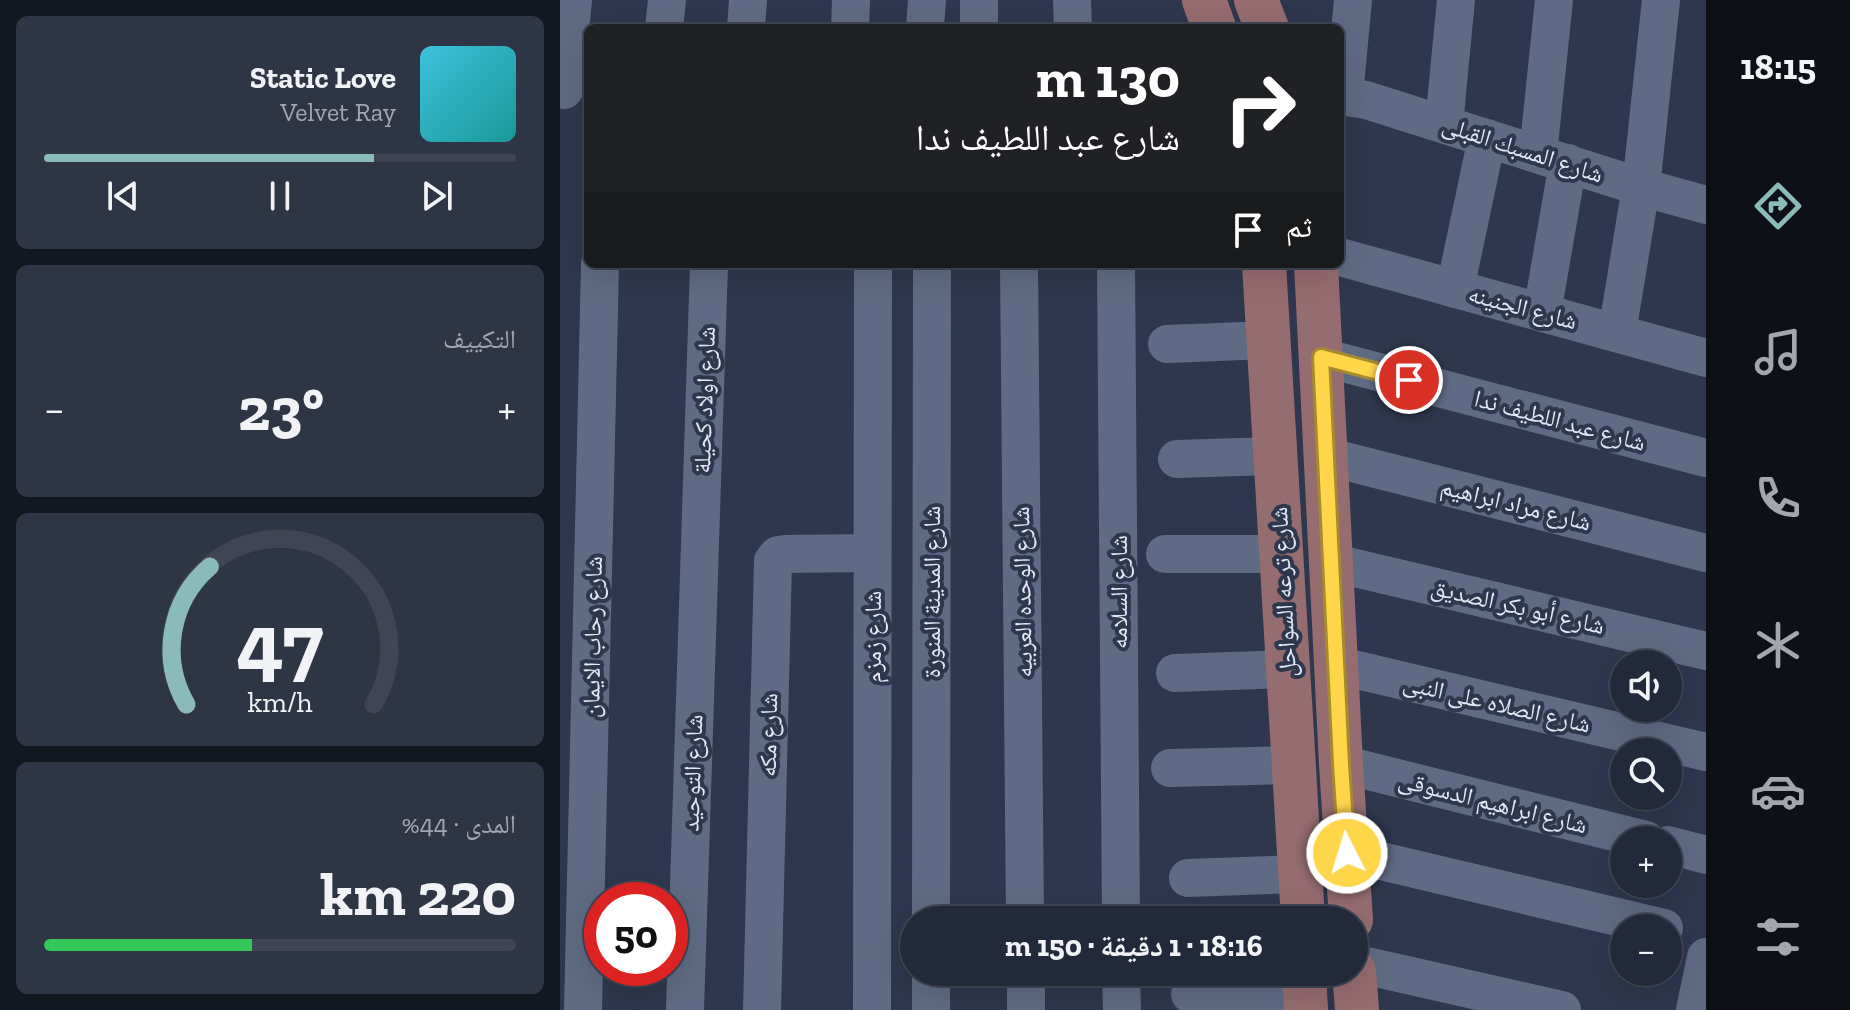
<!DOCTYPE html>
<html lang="ar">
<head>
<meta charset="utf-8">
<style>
  body { margin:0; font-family:"Zilla Slab","Noto Naskh Arabic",serif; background:#2e3545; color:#f1f3f6; direction:rtl; height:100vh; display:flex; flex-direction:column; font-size:30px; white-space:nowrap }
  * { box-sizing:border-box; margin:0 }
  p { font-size:26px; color:#a2a6af }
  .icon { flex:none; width:44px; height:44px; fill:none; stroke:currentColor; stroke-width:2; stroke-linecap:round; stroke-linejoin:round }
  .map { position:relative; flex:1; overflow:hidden; direction:ltr }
  .sheet { display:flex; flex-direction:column; gap:16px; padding:16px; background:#131720; width:560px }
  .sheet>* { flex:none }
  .top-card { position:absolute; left:24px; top:24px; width:760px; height:244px; border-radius:12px; box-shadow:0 8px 32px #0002,0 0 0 2px #3f4554; direction:rtl; background:#202124; color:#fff; overflow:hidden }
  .tools { position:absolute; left:1050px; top:650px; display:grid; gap:16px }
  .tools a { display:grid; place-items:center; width:72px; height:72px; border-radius:50%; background:#22293a; box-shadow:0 8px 32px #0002,0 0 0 2px #3f4554; font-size:40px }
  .speed { position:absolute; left:24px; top:882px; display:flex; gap:16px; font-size:40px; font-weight:700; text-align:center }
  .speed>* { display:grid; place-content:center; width:104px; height:104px; border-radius:50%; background:#22293a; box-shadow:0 8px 32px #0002,0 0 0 2px #3f4554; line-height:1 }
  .speed .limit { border:12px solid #d22; background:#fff; color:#111 }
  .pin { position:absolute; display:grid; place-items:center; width:68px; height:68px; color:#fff; margin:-34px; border:4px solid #fff; border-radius:50%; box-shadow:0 2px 8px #0007 }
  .me { position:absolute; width:88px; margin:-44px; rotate:355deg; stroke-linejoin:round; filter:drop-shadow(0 0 6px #0008) }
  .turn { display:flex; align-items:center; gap:28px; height:168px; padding:0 32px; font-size:36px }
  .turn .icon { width:104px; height:104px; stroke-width:2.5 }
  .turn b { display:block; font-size:56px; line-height:68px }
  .then { display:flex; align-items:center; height:76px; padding:0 32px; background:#0003; gap:16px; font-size:30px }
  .big { font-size:60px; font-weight:700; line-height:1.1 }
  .sheet .widget { flex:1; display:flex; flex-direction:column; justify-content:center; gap:12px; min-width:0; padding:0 28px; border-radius:12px; background:#2e3545 }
  .sheet .dial { align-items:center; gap:0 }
  .dial svg { height:208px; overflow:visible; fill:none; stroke:#3f4554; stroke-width:7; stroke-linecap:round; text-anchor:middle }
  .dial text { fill:#f1f3f6; stroke:none }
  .song { display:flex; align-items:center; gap:24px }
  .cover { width:96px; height:96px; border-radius:12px; background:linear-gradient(135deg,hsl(190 70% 55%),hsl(180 70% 35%)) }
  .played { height:8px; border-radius:4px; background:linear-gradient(90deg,#8bbbb9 70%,#3f4554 70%) }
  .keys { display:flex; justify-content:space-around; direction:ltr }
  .heat { display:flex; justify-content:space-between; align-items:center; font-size:44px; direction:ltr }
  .charge { height:12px; border-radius:6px; background:linear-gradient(90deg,#34c759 44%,#3f4554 0) }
  .trip { position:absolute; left:340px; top:906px; width:468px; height:80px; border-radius:40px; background:#22293a; box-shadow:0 8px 32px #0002,0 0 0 2px #3f4554; font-weight:700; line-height:80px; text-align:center; direction:rtl }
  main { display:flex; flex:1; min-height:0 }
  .tabs { display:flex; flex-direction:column; width:144px; justify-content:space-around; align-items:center; background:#0e1017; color:#a2a6af }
  .tabs .icon { width:56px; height:56px }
  .tabs .on { color:#8bbbb9 }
  .tabs b { font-size:36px; color:#f1f3f6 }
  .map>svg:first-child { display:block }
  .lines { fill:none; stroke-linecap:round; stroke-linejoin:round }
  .minor { stroke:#5f6a84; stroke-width:38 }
  .major { stroke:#956c70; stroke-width:44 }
  .route-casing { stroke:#a68a30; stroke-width:20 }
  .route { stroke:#ffd54a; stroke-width:14 }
  .labels { text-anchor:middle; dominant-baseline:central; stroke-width:8; stroke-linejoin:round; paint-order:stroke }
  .street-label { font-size:24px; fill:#e1e8f7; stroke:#2e374e }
</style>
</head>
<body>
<main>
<nav class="tabs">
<b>18:15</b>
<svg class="icon on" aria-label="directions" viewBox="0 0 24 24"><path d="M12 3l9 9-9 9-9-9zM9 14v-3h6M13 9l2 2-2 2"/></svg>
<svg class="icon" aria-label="music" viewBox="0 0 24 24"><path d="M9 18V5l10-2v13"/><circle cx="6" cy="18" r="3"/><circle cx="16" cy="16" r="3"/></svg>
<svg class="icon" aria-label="phone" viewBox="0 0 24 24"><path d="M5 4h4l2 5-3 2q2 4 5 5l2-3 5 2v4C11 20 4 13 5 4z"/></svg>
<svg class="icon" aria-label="climate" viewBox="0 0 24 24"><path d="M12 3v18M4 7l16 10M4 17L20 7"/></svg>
<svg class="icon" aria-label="car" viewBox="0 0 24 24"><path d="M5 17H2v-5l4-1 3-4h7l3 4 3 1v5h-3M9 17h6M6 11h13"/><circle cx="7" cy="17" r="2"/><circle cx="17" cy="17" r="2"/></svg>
<svg class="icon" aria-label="filters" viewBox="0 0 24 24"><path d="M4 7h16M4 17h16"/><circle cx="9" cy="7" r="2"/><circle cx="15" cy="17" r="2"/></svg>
</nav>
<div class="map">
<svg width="1146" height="1010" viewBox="0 0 1146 1010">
  <rect width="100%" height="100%" fill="#2e374e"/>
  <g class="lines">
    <g class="minor">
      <path d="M 512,0 L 513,28"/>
      <path d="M 104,28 L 107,0"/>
      <path d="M 186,28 L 188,0"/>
      <path d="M 290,28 L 291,0"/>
      <path d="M 365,28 L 367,0"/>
      <path d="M 419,28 L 419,0"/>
      <path d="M 4,90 L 13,0"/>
      <path d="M 780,96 L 806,100 L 1081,187 L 1146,205"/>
      <path d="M 784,96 L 793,0"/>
      <path d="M 884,124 L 896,0"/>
      <path d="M 978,154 L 994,0"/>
      <path d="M 780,257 L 1146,358"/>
      <path d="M 459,264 L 465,920"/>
      <path d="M 556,264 L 561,920"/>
      <path d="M 895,289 L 927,138"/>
      <path d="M 982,313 L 1008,163"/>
      <path d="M 1057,333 L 1081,187 L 1101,0"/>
      <path d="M 607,344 L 708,340"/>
      <path d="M 761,357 L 1146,458"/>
      <path d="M 765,456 L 1146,553"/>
      <path d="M 617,459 L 715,456"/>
      <path d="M 605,554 L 721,554"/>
      <path d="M 770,562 L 1146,651"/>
      <path d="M 776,665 L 1146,752"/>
      <path d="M 615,673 L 727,669"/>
      <path d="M 781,764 L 1086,840"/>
      <path d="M 610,768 L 734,765"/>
      <path d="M 1108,845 L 1146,855"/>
      <path d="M 787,853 L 1104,928"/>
      <path d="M 628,878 L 740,874"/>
      <path d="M 371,920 L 372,264"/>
      <path d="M 794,963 L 1002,1010"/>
      <path d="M 466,972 L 466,1010"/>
      <path d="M 561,972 L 562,1010"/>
      <path d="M 630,994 L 745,993"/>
      <path d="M 23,1010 L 40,264"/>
      <path d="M 125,1010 L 149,264"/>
      <path d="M 202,1010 L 213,561 L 218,555 L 225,554 L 312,553"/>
      <path d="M 312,1010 L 313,264"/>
      <path d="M 371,1010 L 371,972"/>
      <path d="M 1135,1010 L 1146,957"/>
    </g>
    <g class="major">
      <path d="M 644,0 L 654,28"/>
      <path d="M 696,0 L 707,28"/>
      <path d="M 704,264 L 743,920"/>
      <path d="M 756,264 L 781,764 L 791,920"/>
      <path d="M 794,971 L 797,1010"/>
      <path d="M 744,972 L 746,1010"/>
    </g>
  </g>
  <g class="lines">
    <g class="route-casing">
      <path id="route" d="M 787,853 L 781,764 L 761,357 L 849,380"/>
    </g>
    <use href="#route" class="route"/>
  </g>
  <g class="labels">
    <g class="street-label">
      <text transform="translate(963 149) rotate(18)">شارع المسبك القبلى</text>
      <text transform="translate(963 307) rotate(15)">شارع الجنينه</text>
      <text transform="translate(144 400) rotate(-88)">شارع اولاد كحيلة</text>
      <text transform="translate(1000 420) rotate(15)">شارع عبد اللطيف ندا</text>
      <text transform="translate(956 504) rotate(14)">شارع مراد ابراهيم</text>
      <text transform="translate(371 592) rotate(-90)">شارع المدينة المنورة</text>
      <text transform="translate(462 592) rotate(-91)">شارع الوحده العربيه</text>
      <text transform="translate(558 592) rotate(-90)">شارع السلامه</text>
      <text transform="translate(723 592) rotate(-93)">شارع ترعه السواحل</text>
      <text transform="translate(958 606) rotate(13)">شارع أبو بكر الصديق</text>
      <text transform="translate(32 637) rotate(-89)">شارع رحاب الايمان</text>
      <text transform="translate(312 637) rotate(-90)">شارع زمزم</text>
      <text transform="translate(937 703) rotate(13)">شارع الصلاه على النبى</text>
      <text transform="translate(208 735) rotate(-89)">شارع مكه</text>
      <text transform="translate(132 773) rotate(-88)">شارع التوحيد</text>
      <text transform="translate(933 802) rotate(14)">شارع ابراهيم الدسوقى</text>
    </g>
  </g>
</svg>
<div class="tools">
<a><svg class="icon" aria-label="sound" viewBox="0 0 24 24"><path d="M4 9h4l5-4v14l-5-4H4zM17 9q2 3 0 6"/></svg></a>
<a><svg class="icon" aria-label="search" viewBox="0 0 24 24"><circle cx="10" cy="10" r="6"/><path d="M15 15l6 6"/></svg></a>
<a>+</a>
<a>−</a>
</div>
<div class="speed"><div class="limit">50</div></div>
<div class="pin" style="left:849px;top:380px;background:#d93025"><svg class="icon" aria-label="arrive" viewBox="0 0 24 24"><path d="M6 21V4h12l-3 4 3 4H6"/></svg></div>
<svg class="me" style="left:787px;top:853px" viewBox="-20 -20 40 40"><circle r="17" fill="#ffd54a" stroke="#fff" stroke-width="3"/><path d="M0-11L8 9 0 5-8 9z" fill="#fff"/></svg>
<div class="trip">18:16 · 1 دقيقة · 150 m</div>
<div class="top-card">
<div class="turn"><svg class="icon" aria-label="right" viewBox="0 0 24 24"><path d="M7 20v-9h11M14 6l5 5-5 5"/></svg><div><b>130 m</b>شارع عبد اللطيف ندا</div></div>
<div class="then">ثم<svg class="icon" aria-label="arrive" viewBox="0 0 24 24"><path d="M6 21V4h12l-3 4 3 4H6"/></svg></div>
</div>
</div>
<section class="sheet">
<div class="widget">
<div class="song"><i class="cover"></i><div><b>Static Love</b><p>Velvet Ray</p></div></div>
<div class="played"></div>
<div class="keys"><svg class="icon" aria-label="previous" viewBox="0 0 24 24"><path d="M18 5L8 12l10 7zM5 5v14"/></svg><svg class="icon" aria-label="pause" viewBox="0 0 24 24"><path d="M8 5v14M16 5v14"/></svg><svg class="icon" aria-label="next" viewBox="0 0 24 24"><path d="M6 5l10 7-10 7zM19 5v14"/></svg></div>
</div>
<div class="widget"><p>التكييف</p>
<div class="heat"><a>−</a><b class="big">23°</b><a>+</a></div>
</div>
<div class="widget dial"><svg viewBox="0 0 100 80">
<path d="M14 69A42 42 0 1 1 86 69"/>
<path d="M14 69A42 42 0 0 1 23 16" stroke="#8bbbb9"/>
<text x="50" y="56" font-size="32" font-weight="700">47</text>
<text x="50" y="72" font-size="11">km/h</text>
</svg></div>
<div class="widget"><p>المدى · 44%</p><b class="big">220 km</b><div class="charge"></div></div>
</section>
</main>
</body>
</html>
